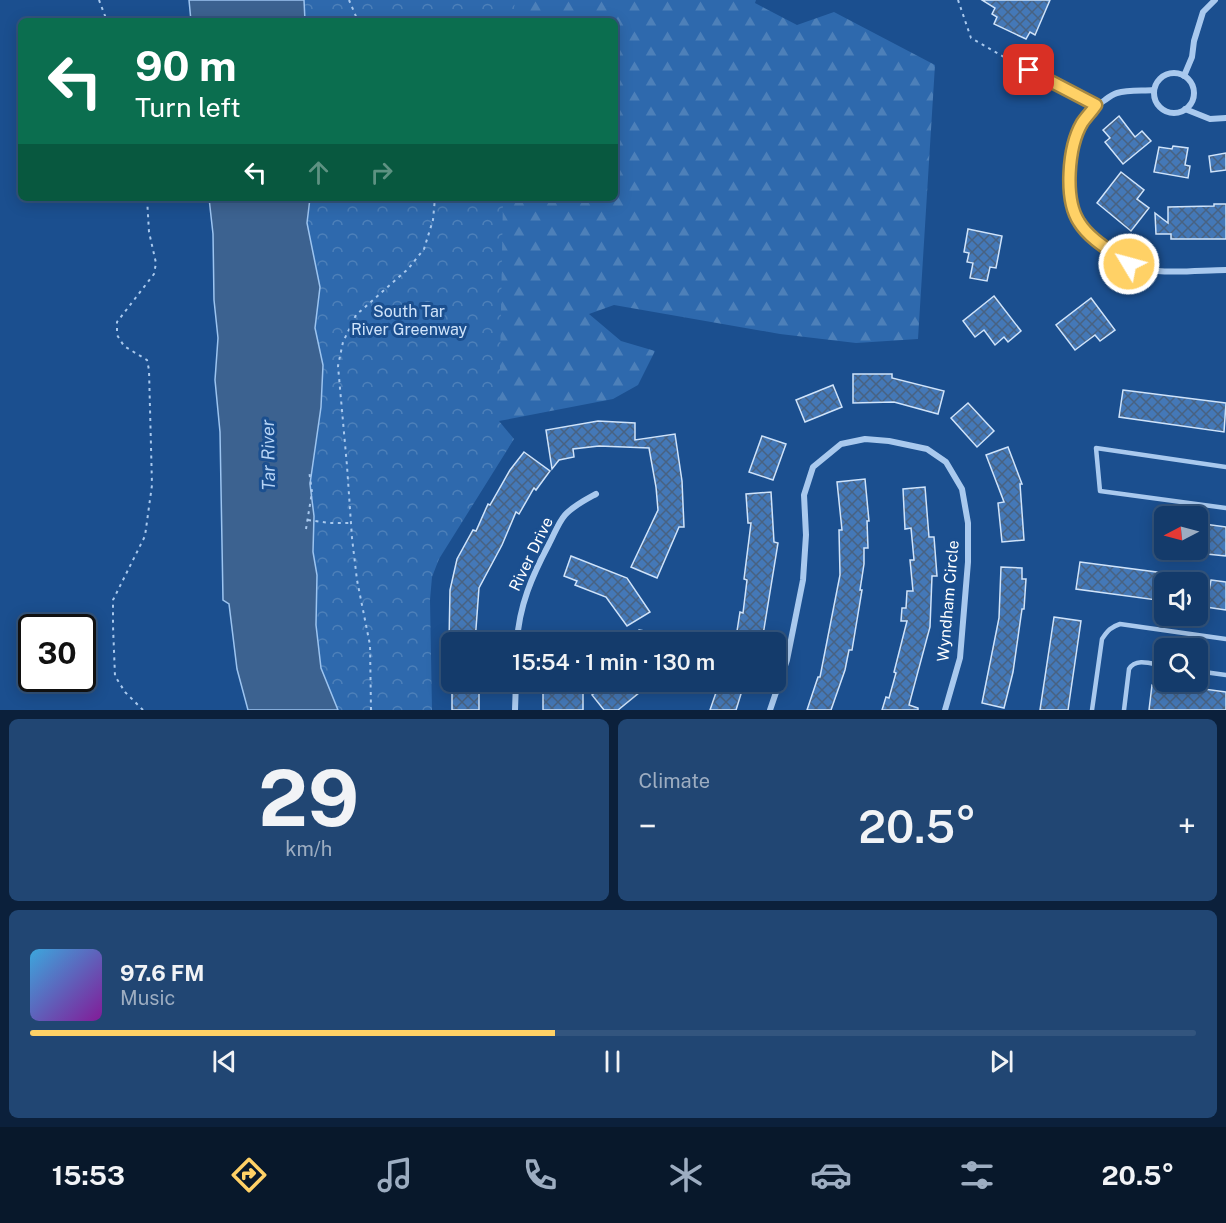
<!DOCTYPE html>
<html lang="en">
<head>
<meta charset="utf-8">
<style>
  body { margin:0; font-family:"Public Sans",sans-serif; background:#214673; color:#f1f3f6; height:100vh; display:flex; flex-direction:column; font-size:22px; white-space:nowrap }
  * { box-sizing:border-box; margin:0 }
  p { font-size:20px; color:#9dadc1 }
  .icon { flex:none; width:33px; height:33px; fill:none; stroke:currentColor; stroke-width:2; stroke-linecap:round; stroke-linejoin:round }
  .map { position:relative; height:710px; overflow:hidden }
  .sheet { display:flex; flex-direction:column; gap:9px; padding:9px; background:#0b203b; flex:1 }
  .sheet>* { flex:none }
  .top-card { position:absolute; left:18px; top:18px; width:600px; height:183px; border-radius:9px; box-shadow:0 3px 15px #0003,0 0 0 2px #33557e; background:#0b6e4f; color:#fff; overflow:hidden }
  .needle { width:39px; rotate:264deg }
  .fabs { position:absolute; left:1154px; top:506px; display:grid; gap:12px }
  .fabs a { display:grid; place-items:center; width:54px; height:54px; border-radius:9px; background:#143b6b; box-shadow:0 3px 15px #0003,0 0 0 2px #33557e; font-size:30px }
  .speed { position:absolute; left:18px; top:614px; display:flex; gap:12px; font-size:30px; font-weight:700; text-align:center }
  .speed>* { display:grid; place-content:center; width:78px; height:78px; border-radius:50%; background:#143b6b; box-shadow:0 3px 15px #0003,0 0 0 2px #33557e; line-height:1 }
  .speed .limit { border:3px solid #111; border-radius:9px; background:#fff; color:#111 }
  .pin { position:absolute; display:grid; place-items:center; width:51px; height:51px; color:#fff; margin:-26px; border-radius:12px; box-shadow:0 3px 9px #0006 }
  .me { position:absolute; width:66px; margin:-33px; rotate:307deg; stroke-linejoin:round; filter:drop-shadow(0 0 4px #0008) }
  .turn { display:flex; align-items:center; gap:21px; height:126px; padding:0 18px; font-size:27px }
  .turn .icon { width:78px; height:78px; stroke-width:2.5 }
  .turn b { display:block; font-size:42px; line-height:51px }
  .lanes { display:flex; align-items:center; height:57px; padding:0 18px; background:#0003; justify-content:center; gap:30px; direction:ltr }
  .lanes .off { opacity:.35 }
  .big { font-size:45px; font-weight:600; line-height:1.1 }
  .sheet .widget { flex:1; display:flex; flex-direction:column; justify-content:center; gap:9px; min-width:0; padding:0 21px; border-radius:9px; background:#214673 }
  .sheet .dial { align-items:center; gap:0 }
  .dial b { font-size:78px; line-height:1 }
  .song { display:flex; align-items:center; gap:18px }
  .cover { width:72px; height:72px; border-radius:9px; background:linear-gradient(135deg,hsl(200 70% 55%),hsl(290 70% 35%)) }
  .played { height:6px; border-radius:3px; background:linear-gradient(90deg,#ffd166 45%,#33557e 45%) }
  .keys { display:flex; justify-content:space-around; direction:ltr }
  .heat { display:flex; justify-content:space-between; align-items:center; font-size:33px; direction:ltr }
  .sheet .tiles { flex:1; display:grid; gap:9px; grid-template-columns:1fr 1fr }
  .widget:last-child { grid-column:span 2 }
  .trip { position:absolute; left:441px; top:632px; width:345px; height:60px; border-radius:9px; background:#143b6b; box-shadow:0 3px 15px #0003,0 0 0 2px #33557e; font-weight:600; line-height:60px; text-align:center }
  .tabs { display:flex; height:96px; justify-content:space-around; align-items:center; background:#08182b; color:#9dadc1 }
  .tabs .icon { width:42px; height:42px }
  .tabs .active { color:#ffd166 }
  .tabs b { font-size:27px; color:#f1f3f6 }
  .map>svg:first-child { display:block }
  .forest { fill:url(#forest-firs) }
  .park { fill:url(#park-crowns) }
  .water { fill:#3c6290; stroke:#9cc4f0; stroke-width:1.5 }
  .building { fill:url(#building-cross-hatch); stroke:#cfe3fa; stroke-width:1.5 }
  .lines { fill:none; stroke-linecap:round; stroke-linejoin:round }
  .path { stroke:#a9c9ee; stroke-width:2; stroke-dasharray:3 4.5; stroke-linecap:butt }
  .lane { stroke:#a9c9ee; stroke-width:4.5 }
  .street { stroke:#a9c9ee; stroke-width:6 }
  .route-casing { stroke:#a68842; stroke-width:15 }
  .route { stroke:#ffd166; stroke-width:10 }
  .labels { text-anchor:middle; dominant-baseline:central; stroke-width:6; stroke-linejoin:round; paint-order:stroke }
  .park-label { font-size:16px; fill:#cfe3fa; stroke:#1b4f8f }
  .street-label { font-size:16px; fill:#fff; stroke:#1b4f8f }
  .water-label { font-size:18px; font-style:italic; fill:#b5d3f5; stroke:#1b4f8f }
</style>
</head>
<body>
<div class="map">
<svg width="1226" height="710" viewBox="0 0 1226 710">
  <defs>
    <pattern id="forest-firs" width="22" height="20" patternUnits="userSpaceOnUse" patternTransform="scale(1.5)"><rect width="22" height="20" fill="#2e69ad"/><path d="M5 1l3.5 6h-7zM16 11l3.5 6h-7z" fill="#4d80b9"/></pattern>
    <pattern id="park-crowns" width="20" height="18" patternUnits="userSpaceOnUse" patternTransform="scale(1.5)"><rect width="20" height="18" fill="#2e69ad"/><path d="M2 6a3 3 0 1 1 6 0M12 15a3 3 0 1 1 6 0" fill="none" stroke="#4d80b9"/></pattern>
    <pattern id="building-cross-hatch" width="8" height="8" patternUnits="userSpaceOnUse" patternTransform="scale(1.5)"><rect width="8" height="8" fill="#4478b7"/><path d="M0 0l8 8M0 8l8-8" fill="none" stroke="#486282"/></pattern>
  </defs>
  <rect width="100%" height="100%" fill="#1b4f8f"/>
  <path class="forest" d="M 304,0 L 756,0 L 755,3 L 797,25 L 834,12 L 935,65 L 918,339 L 856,343 L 780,334 L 614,305 L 589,314 L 621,341 L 655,351 L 638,385 L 613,399 L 499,421 L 310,198 L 615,198 L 615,21 L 305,21 Z"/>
  <g class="park">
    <path d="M 304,0 L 515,0 L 513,21 L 305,21 Z"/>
    <path d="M 310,198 L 503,198 L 499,421 L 514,439 L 439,559 L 432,577 L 430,600 L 432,710 L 338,710 L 321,668 L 316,625 L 317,575 L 313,552 L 314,516 L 310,484 L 321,407 L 323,365 L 315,328 L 320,287 L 307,223 Z"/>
  </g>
  <g class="water">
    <path d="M 189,0 L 304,0 L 305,21 L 191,21 Z"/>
    <path d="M 209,198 L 310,198 L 307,223 L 320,287 L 315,328 L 323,365 L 321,407 L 310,484 L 314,516 L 313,552 L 317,575 L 316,625 L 321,668 L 338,710 L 248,710 L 237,669 L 229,604 L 223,600 L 220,432 L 215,380 L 218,338 L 214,300 L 213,234 Z"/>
  </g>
  <g class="building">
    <path d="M 982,0 L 1050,0 L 1035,35 L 1030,32 L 1026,39 L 994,24 L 997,17 L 992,14 L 995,8 Z"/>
    <path d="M 1119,116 L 1135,137 L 1142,131 L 1151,141 L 1123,164 L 1105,142 L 1110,138 L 1103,130 Z"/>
    <path d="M 1173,146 L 1188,148 L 1185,165 L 1190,166 L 1188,178 L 1154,172 L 1159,147 L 1172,149 Z"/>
    <path d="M 1226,153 L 1226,170 L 1211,172 L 1209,156 Z"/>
    <path d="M 1121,172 L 1144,190 L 1137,199 L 1149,208 L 1131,231 L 1097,203 Z"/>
    <path d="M 1214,204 L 1226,204 L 1226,239 L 1171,239 L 1171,234 L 1156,234 L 1155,213 L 1168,223 L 1168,207 L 1214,206 Z"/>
    <path d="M 968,229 L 1002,236 L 996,268 L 990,267 L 987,281 L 970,278 L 973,263 L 967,262 L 969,253 L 964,252 Z"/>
    <path d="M 994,296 L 1021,331 L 1008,342 L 1004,337 L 995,345 L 984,330 L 975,337 L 963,321 Z"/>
    <path d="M 1091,298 L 1115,330 L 1100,341 L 1095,335 L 1075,350 L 1056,325 Z"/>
    <path d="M 853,374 L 892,374 L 892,378 L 944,391 L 938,414 L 894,402 L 853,403 Z"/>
    <path d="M 833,385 L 842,407 L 805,422 L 796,400 Z"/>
    <path d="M 1123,390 L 1226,403 L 1224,432 L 1119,417 Z"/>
    <path d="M 968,403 L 994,431 L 977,447 L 951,418 Z"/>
    <path d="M 598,421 L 635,423 L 635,440 L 675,434 L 682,481 L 684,527 L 679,527 L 657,578 L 631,567 L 658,510 L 656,487 L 649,448 L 599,446 L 573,449 L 574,457 L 559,460 L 552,469 L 546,430 Z"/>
    <path d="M 762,436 L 786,444 L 773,480 L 749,472 Z"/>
    <path d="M 1008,447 L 1022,484 L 1020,484 L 1024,540 L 1002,542 L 998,503 L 1004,502 L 986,455 Z"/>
    <path d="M 524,452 L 550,471 L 536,490 L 534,488 L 519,514 L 516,512 L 502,545 L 479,588 L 475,642 L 449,642 L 450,590 L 457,559 L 473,530 L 476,531 L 488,504 L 490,505 L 510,470 Z"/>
    <path d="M 865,479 L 869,521 L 867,521 L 868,548 L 864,548 L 864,564 L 860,590 L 862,590 L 852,650 L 849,650 L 845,670 L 831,710 L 807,710 L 818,677 L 820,677 L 840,575 L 839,530 L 842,530 L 837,482 Z"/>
    <path d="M 925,487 L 929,537 L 934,537 L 937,576 L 932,576 L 930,627 L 909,705 L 918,708 L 918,710 L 882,710 L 886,697 L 889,698 L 896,673 L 894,672 L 907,621 L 901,621 L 902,608 L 906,608 L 907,591 L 913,591 L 910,560 L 914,560 L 911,528 L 905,529 L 903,489 Z"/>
    <path d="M 771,492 L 774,542 L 778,543 L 763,635 L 737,631 L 740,612 L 743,613 L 747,580 L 744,579 L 751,523 L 748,523 L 746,494 Z"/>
    <path d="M 1197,523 L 1226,527 L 1226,556 L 1197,553 Z"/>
    <path d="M 571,556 L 627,578 L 650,612 L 627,626 L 606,597 L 575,585 L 577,581 L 564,576 Z"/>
    <path d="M 1080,562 L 1164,573 L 1164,601 L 1076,589 Z"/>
    <path d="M 1001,567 L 1022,568 L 1022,579 L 1026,579 L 1024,609 L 1022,609 L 1013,672 L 1004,708 L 982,703 L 999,618 Z"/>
    <path d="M 1211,580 L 1226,582 L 1226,610 L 1206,607 Z"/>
    <path d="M 1054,617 L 1081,621 L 1068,710 L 1040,710 Z"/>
    <path d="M 639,630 L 673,636 L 673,642 L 637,642 Z"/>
    <rect x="452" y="681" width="27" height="29"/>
    <path d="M 610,681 L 632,681 L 640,692 L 618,710 L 604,710 L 592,695 Z"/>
    <path d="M 720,681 L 745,681 L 736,710 L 710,710 Z"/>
    <path d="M 1152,685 L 1196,692 L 1197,688 L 1226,692 L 1226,710 L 1149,710 Z"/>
    <rect x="543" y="686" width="40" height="24"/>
  </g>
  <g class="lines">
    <g class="path">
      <path d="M 99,0 L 107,21"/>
      <path d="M 349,0 L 358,21"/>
      <path d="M 958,0 L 971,38 L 1004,57"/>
      <path d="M 308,520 L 330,523 L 350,523"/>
      <path d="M 306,529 L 312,492 L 309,470"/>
      <path d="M 143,710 L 125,692 L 115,676 L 113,626 L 113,600 L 145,536 L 152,485 L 149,370 L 147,360 L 124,346 L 117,335 L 117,322 L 154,274 L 156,263 L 149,232 L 147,198"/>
      <path d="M 371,710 L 370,645 L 357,580 L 352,538 L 347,466 L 338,366 L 343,342 L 356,315 L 408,269 L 424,249 L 433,220 L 435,198"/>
    </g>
    <g class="lane">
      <path d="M 1012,61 L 1096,105"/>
      <path d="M 1226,467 L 1096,448 L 1100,491 L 1226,508"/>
      <path d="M 1197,671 L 1226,675"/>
      <path d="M 1092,710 L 1102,639 C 1108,630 1111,627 1120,624 L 1226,639"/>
      <path d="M 1124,710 L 1129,669 C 1136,657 1152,664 1164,666"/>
    </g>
    <g class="street">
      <circle cx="1174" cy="93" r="20"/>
      <path d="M 1184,76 L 1192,57 L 1194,41 L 1203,12 L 1215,0"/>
      <path d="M 1154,90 C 1142,91 1128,90 1117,93 C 1113,94 1109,97 1105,100 C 1070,121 1059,184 1078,220 C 1085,232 1117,259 1130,265 C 1156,276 1198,270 1226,270"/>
      <path d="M 1185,109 L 1210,119 L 1226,118"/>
      <path d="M 518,635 L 573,641"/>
      <path d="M 517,642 C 519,606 532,576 549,544 C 554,535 558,523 565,515 C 573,506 585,500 596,494"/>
      <path d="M 515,710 L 516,681"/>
      <path d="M 770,710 L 787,660 L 803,580 L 806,535 L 804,495 L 813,467 L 841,444 L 865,439 L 889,441 L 927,449 L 946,462 L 962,489 L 968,523 L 968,562 L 960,658 L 945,710"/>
    </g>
  </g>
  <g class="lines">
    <g class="route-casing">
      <path id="route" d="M 1029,70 L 1096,105 C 1092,111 1086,117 1082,123 C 1068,147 1064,199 1079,222 C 1090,240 1113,252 1129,264"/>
    </g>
    <use href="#route" class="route"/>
  </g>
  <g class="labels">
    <g class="park-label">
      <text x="409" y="311">South Tar<tspan x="409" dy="18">River Greenway</tspan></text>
    </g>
    <g class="street-label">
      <text transform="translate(531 554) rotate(-64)">River Drive</text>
      <text transform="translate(948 601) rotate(-85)">Wyndham Circle</text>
    </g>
    <g class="water-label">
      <text transform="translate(268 455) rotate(-91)">Tar River</text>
    </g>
  </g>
</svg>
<div class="fabs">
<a><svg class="needle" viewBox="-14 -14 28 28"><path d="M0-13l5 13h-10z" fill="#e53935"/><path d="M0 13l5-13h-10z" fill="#9dadc1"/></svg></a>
<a><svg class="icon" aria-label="sound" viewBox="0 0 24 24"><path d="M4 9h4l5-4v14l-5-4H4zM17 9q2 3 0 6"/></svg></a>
<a><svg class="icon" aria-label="search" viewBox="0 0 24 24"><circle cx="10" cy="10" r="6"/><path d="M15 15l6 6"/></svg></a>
</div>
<div class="speed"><div class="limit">30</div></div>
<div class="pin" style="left:1029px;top:70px;background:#d93025"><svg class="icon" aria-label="arrive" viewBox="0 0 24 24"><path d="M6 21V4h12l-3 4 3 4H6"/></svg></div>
<svg class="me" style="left:1129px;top:264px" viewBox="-20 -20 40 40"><circle r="17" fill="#ffd166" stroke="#fff" stroke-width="3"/><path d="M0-11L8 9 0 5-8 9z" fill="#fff"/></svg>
<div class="trip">15:54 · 1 min · 130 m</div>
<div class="top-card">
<div class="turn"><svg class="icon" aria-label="left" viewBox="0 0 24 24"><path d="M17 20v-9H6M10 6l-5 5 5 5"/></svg><div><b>90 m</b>Turn left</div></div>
<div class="lanes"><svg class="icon" aria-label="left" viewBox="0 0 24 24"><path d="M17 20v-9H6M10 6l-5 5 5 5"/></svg><svg class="icon off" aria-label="ahead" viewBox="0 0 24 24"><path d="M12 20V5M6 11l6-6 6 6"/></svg><svg class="icon off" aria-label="right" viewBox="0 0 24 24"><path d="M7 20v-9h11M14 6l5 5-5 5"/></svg></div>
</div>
</div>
<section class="sheet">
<div class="tiles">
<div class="widget dial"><b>29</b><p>km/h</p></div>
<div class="widget"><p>Climate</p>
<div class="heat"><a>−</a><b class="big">20.5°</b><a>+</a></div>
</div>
<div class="widget">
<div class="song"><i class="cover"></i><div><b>97.6 FM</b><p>Music</p></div></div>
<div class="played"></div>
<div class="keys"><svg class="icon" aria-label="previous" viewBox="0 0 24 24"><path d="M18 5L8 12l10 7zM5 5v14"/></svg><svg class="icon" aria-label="pause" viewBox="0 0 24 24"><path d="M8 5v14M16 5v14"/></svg><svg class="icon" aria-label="next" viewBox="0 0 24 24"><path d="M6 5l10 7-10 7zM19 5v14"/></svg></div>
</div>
</div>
</section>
<nav class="tabs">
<b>15:53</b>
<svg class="icon active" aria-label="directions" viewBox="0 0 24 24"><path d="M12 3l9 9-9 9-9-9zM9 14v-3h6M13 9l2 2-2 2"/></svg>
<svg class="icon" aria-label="music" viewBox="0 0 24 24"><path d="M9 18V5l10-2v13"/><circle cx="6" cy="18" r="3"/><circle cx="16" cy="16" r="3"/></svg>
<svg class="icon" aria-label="phone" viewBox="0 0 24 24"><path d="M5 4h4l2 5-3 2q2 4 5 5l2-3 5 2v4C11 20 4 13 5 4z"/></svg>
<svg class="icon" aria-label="climate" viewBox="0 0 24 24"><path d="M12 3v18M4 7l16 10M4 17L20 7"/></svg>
<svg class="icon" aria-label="car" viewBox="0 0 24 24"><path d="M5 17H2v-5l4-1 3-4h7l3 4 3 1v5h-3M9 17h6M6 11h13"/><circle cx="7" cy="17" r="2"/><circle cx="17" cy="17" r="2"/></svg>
<svg class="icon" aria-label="filters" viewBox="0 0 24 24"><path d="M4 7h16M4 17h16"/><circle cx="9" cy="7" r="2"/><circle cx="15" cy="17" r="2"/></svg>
<b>20.5°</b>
</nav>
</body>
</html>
